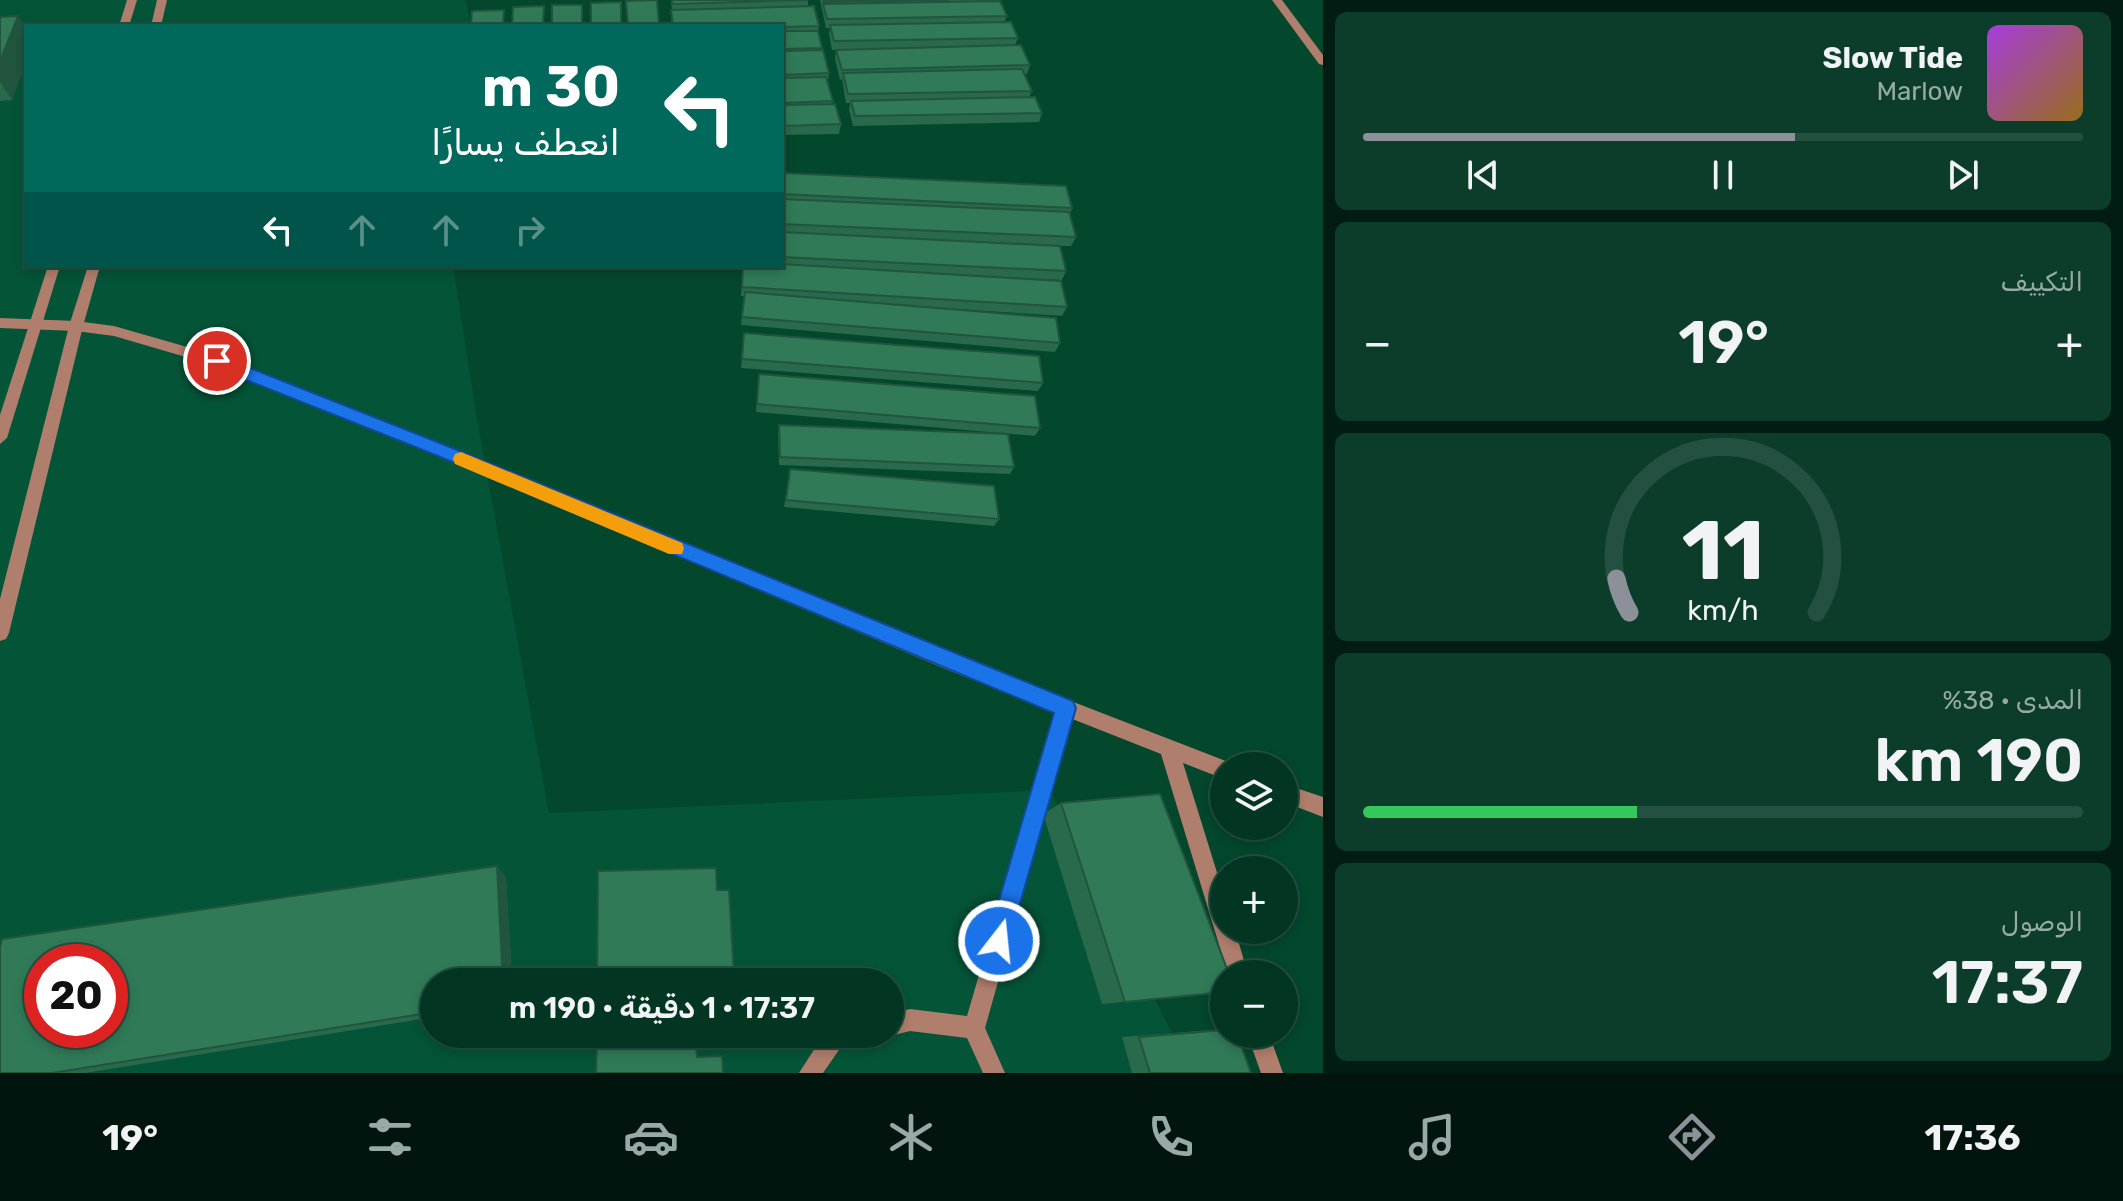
<!DOCTYPE html>
<html lang="ar">
<head>
<meta charset="utf-8">
<style>
  body { margin:0; font-family:Rubik,"Noto Naskh Arabic",sans-serif; background:#0c3d2a; color:#f1f3f6; direction:rtl; height:100vh; display:flex; flex-direction:column; font-size:30px; white-space:nowrap }
  * { box-sizing:border-box; margin:0 }
  p { font-size:26px; color:#96aba5 }
  .icon { flex:none; width:44px; height:44px; fill:none; stroke:currentColor; stroke-width:2; stroke-linecap:round; stroke-linejoin:round }
  .map { position:relative; flex:1; overflow:hidden; direction:ltr }
  .sheet { display:flex; flex-direction:column; gap:12px; padding:12px; background:#011d13; width:800px }
  .sheet>* { flex:none }
  .hud { position:absolute; left:24px; top:24px; width:760px; height:244px; border-radius:0px; box-shadow:0 4px 12px #0003,0 0 0 2px #235040; direction:rtl; background:#00695c; color:#fff; overflow:hidden }
  .tools { position:absolute; left:1210px; top:752px; display:grid; gap:16px }
  .tools a { display:grid; place-items:center; width:88px; height:88px; border-radius:50%; background:#023522; box-shadow:0 4px 12px #0003,0 0 0 2px #235040; font-size:40px }
  .speed { position:absolute; left:24px; top:944px; display:flex; gap:16px; font-size:40px; font-weight:700; text-align:center }
  .speed>* { display:grid; place-content:center; width:104px; height:104px; border-radius:50%; background:#023522; box-shadow:0 4px 12px #0003,0 0 0 2px #235040; line-height:1 }
  .speed .limit { border:12px solid #d22; background:#fff; color:#111 }
  .pin { position:absolute; display:grid; place-items:center; width:68px; height:68px; color:#fff; margin:-34px; border:4px solid #fff; border-radius:50%; box-shadow:0 2px 8px #0007 }
  .me { position:absolute; width:88px; margin:-44px; rotate:16deg; stroke-linejoin:round; filter:drop-shadow(0 0 6px #0008) }
  .turn { display:flex; align-items:center; gap:28px; height:168px; padding:0 32px; font-size:36px }
  .turn .icon { width:104px; height:104px; stroke-width:2.5 }
  .turn b { display:block; font-size:56px; line-height:68px }
  .lanes { display:flex; align-items:center; height:76px; padding:0 32px; background:#0003; justify-content:center; gap:40px; direction:ltr }
  .lanes .off { opacity:.35 }
  .big { font-size:60px; font-weight:600; line-height:1.1 }
  .sheet .widget { flex:1; display:flex; flex-direction:column; justify-content:center; gap:12px; min-width:0; padding:0 28px; border-radius:12px; background:#0c3d2a }
  .sheet .dial { align-items:center; gap:0 }
  .dial svg { height:208px; overflow:visible; fill:none; stroke:#235040; stroke-width:7; stroke-linecap:round; text-anchor:middle }
  .dial text { fill:#f1f3f6; stroke:none }
  .song { display:flex; align-items:center; gap:24px }
  .cover { width:96px; height:96px; border-radius:12px; background:linear-gradient(135deg,hsl(280 70% 55%),hsl(40 70% 35%)) }
  .played { height:8px; border-radius:4px; background:linear-gradient(90deg,#8c9099 60%,#235040 60%) }
  .keys { display:flex; justify-content:space-around; direction:ltr }
  .heat { display:flex; justify-content:space-between; align-items:center; font-size:44px; direction:ltr }
  .charge { height:12px; border-radius:6px; background:linear-gradient(90deg,#34c759 38%,#235040 0) }
  .trip { position:absolute; left:420px; top:968px; width:484px; height:80px; border-radius:40px; background:#023522; box-shadow:0 4px 12px #0003,0 0 0 2px #235040; font-weight:600; line-height:80px; text-align:center; direction:rtl }
  .tabs { display:flex; height:128px; justify-content:space-around; align-items:center; background:#01150e; color:#96aba5 }
  .tabs .icon { width:56px; height:56px }
  .tabs .on { color:#8c9099 }
  .tabs b { font-size:36px; color:#f1f3f6 }
  main { display:flex; flex:1; min-height:0 }
  .map>svg:first-child { display:block }
  .built { fill:#045438; fill-rule:evenodd }
  .lines { fill:none; stroke-linecap:round; stroke-linejoin:round }
  .service { fill:#b07e6c; fill-rule:evenodd }
  .minor { fill:#b07e6c; fill-rule:evenodd }
  .tertiary { fill:#b07e6c; fill-rule:evenodd }
  .wall { fill:#29694c }
  .shaded-wall { fill:#22553e }
  .building { fill:#307a58; stroke:#22553e; stroke-width:2; fill-rule:evenodd }
  .route { fill:#1a73e8; stroke:#114b97; stroke-width:2 }
  .slow { fill:#f59e0b }
</style>
</head>
<body>
<main>
<section class="sheet">
<div class="widget">
<div class="song"><i class="cover"></i><div><b>Slow Tide</b><p>Marlow</p></div></div>
<div class="played"></div>
<div class="keys"><svg class="icon" aria-label="previous" viewBox="0 0 24 24"><path d="M18 5L8 12l10 7zM5 5v14"/></svg><svg class="icon" aria-label="pause" viewBox="0 0 24 24"><path d="M8 5v14M16 5v14"/></svg><svg class="icon" aria-label="next" viewBox="0 0 24 24"><path d="M6 5l10 7-10 7zM19 5v14"/></svg></div>
</div>
<div class="widget"><p>التكييف</p>
<div class="heat"><a>−</a><b class="big">19°</b><a>+</a></div>
</div>
<div class="widget dial"><svg viewBox="0 0 100 80">
<path d="M14 69A42 42 0 1 1 86 69"/>
<path d="M14 69A42 42 0 0 1 9 56" stroke="#8c9099"/>
<text x="50" y="56" font-size="32" font-weight="700">11</text>
<text x="50" y="72" font-size="11">km/h</text>
</svg></div>
<div class="widget"><p>المدى · 38%</p><b class="big">190 km</b><div class="charge"></div></div>
<div class="widget"><p>الوصول</p><b class="big">17:37</b></div>
</section>
<div class="map">
<svg width="1323" height="1073" viewBox="0 0 1323 1073">
  <rect width="100%" height="100%" fill="#03472d"/>
  <path class="built" d="M 0,0 L 466,0 L 471,26 L 26,26 L 26,266 L 453,266 L 477,419 L 549,813 L 1050,790 L 1192,1073 L 0,1073 ZM 42,962 L 110,962 L 110,1030 L 42,1030 ZM 434,982 L 890,982 L 890,1034 L 434,1034 Z"/>
  <g class="lines">
    <g class="service">
      <path d="M 1066,699 L 1072,702 L 1075,708 L 985,1028 L 1005,1073 L 983,1073 L 967,1038 L 910,1031 L 890,1036 L 886,1034 L 890,1034 L 890,1014 L 910,1009 L 967,1016 L 1057,708 L 1060,702 Z"/>
      <path d="M 824,1034 L 861,1034 L 858,1042 L 841,1047 L 823,1073 L 799,1073 Z"/>
    </g>
    <g class="minor">
      <path d="M 1272,0 L 1282,0 L 1323,55 L 1323,65 L 1319,64 Z"/>
      <path d="M 0,318 L 76,321 L 114,326 L 222,357 L 449,447 L 960,658 L 1231,763 L 1232,766 L 1224,766 L 1224,779 L 1183,763 L 1224,895 L 1224,930 L 1235,930 L 1248,974 L 1228,974 L 1161,754 L 948,670 L 439,455 L 213,365 L 114,336 L 76,331 L 0,328 Z"/>
      <path d="M 1284,784 L 1323,797 L 1323,817 L 1284,802 Z"/>
      <path d="M 1247,1034 L 1269,1034 L 1283,1073 L 1261,1073 Z"/>
    </g>
    <g class="tertiary">
      <path d="M 127,0 L 137,0 L 129,26 L 119,26 Z"/>
      <path d="M 157,0 L 167,0 L 161,26 L 151,26 Z"/>
      <path d="M 48,266 L 60,266 L 7,438 L 0,444 L 0,415 Z"/>
      <path d="M 88,266 L 100,266 L 83,326 L 9,633 L 6,639 L 0,641 L 0,599 L 69,326 Z"/>
    </g>
  </g>
  <g class="wall">
    <path d="M 671,0 L 808,0 L 808,6 L 819,26 L 818,33 L 822,50 L 829,73 L 828,81 L 833,101 L 832,104 L 841,124 L 839,134 L 782,135 L 782,26 L 671,26 L 671,10 L 672,10 Z"/>
    <path d="M 820,0 L 998,0 L 998,1 L 1007,16 L 1004,22 L 1018,38 L 1015,45 L 1030,65 L 1027,74 L 1024,74 L 1032,91 L 1029,97 L 1042,113 L 1039,122 L 853,126 L 849,110 L 850,103 L 846,103 L 842,79 L 840,80 L 835,59 L 836,50 L 832,50 L 829,34 L 830,28 L 826,28 Z"/>
    <path d="M 0,17 L 26,29 L 26,62 L 12,100 L 0,101 Z"/>
    <path d="M 782,173 L 1072,208 L 1070,214 L 1076,237 L 1071,246 L 1060,246 L 1066,271 L 1062,280 L 983,276 L 1067,307 L 1062,316 L 956,309 L 1060,343 L 1055,352 L 741,325 L 744,296 L 741,296 L 743,266 L 782,266 Z"/>
    <path d="M 744,333 L 1043,383 L 1038,391 L 741,368 Z"/>
    <path d="M 759,374 L 1040,428 L 1035,436 L 756,412 Z"/>
    <path d="M 779,425 L 1014,467 L 1010,474 L 779,465 L 778,433 Z"/>
    <path d="M 790,469 L 999,519 L 994,526 L 784,507 Z"/>
    <path d="M 1061,803 L 1224,992 L 1102,1004 L 1043,814 Z"/>
    <path d="M 506,877 L 512,982 L 434,982 L 434,1017 L 85,1073 L 0,1073 Z"/>
    <path d="M 717,890 L 734,976 L 730,981 L 715,982 Z"/>
    <path d="M 1224,1029 L 1251,1073 L 1132,1073 L 1122,1037 Z"/>
  </g>
  <g class="shaded-wall">
    <path d="M 18,16 L 26,29 L 26,62 L 12,100 L 0,82 L 0,61 Z"/>
    <path d="M 497,866 L 506,877 L 512,982 L 503,982 Z"/>
  </g>
  <g class="building">
    <path d="M 657,0 L 659,26 L 628,26 L 626,1 Z"/>
    <path d="M 672,0 L 808,0 L 673,4 Z"/>
    <path d="M 824,0 L 949,0 L 824,2 Z"/>
    <path d="M 1000,1 L 1007,16 L 827,19 L 823,4 Z"/>
    <path d="M 621,2 L 621,26 L 591,26 L 591,3 Z"/>
    <rect x="552" y="5" width="30" height="21"/>
    <path d="M 544,6 L 543,26 L 512,26 L 513,7 Z"/>
    <path d="M 814,6 L 819,26 L 782,27 L 673,26 L 671,10 Z"/>
    <path d="M 504,10 L 503,26 L 471,26 L 472,11 Z"/>
    <path d="M 18,16 L 0,61 L 0,17 Z"/>
    <path d="M 1011,22 L 1018,38 L 834,41 L 830,25 Z"/>
    <path d="M 782,31 L 818,31 L 822,48 L 782,49 Z"/>
    <path d="M 1021,45 L 1030,65 L 842,70 L 836,50 Z"/>
    <path d="M 823,50 L 829,73 L 782,75 L 782,51 Z"/>
    <path d="M 1022,69 L 1032,91 L 848,94 L 843,73 Z"/>
    <path d="M 826,77 L 833,101 L 782,103 L 782,78 Z"/>
    <path d="M 1035,97 L 1042,113 L 855,116 L 851,101 Z"/>
    <path d="M 835,104 L 841,124 L 782,126 L 782,105 Z"/>
    <path d="M 782,173 L 1066,186 L 1072,208 L 782,194 Z"/>
    <path d="M 782,199 L 1069,212 L 1076,237 L 782,224 Z"/>
    <path d="M 782,232 L 1060,246 L 1066,271 L 782,257 Z"/>
    <path d="M 782,264 L 1061,281 L 1067,307 L 742,287 L 743,266 L 782,266 Z"/>
    <path d="M 745,292 L 1056,318 L 1060,343 L 742,317 Z"/>
    <path d="M 744,333 L 1039,356 L 1043,383 L 742,359 Z"/>
    <path d="M 759,374 L 1035,396 L 1040,428 L 757,404 Z"/>
    <path d="M 779,425 L 1008,434 L 1014,467 L 780,457 Z"/>
    <path d="M 790,469 L 994,486 L 999,519 L 786,500 Z"/>
    <path d="M 1160,794 L 1229,974 L 1224,974 L 1224,992 L 1125,1002 L 1061,803 Z"/>
    <path d="M 497,866 L 503,982 L 434,982 L 434,1012 L 52,1073 L 0,1073 L 0,947 L 2,939 ZM 42,962 L 110,962 L 110,1030 L 42,1030 Z"/>
    <path d="M 716,868 L 717,890 L 729,890 L 734,976 L 715,977 L 715,982 L 597,982 L 598,871 Z"/>
    <path d="M 1224,1030 L 1224,1034 L 1237,1034 L 1251,1073 L 1150,1073 L 1139,1037 Z"/>
    <path d="M 597,1034 L 695,1034 L 697,1057 L 722,1056 L 723,1073 L 596,1073 Z"/>
  </g>
  <path class="route" d="M 217,355 L 450,447 L 1073,701 L 1076,708 L 1007,949 L 999,953 L 991,949 L 987,941 L 1054,713 L 438,456 L 211,366 L 211,357 Z"/>
  <path class="slow" d="M 461,452 L 682,543 L 684,548 L 682,554 L 669,554 L 455,464 L 453,459 L 455,454 Z"/>
</svg>
<div class="tools">
<a><svg class="icon" aria-label="layers" viewBox="0 0 24 24"><path d="M12 4l9 5-9 5-9-5zM3 14l9 5 9-5"/></svg></a>
<a>+</a>
<a>−</a>
</div>
<div class="speed"><div class="limit">20</div></div>
<div class="pin" style="left:217px;top:361px;background:#d93025"><svg class="icon" aria-label="arrive" viewBox="0 0 24 24"><path d="M6 21V4h12l-3 4 3 4H6"/></svg></div>
<svg class="me" style="left:999px;top:941px" viewBox="-20 -20 40 40"><circle r="17" fill="#1a73e8" stroke="#fff" stroke-width="3"/><path d="M0-11L8 9 0 5-8 9z" fill="#fff"/></svg>
<div class="trip">17:37 · 1 دقيقة · 190 m</div>
<div class="hud">
<div class="turn"><svg class="icon" aria-label="left" viewBox="0 0 24 24"><path d="M17 20v-9H6M10 6l-5 5 5 5"/></svg><div><b>30 m</b>انعطف يسارًا</div></div>
<div class="lanes"><svg class="icon" aria-label="left" viewBox="0 0 24 24"><path d="M17 20v-9H6M10 6l-5 5 5 5"/></svg><svg class="icon off" aria-label="ahead" viewBox="0 0 24 24"><path d="M12 20V5M6 11l6-6 6 6"/></svg><svg class="icon off" aria-label="ahead" viewBox="0 0 24 24"><path d="M12 20V5M6 11l6-6 6 6"/></svg><svg class="icon off" aria-label="right" viewBox="0 0 24 24"><path d="M7 20v-9h11M14 6l5 5-5 5"/></svg></div>
</div>
</div>
</main>
<nav class="tabs">
<b>17:36</b>
<svg class="icon on" aria-label="directions" viewBox="0 0 24 24"><path d="M12 3l9 9-9 9-9-9zM9 14v-3h6M13 9l2 2-2 2"/></svg>
<svg class="icon" aria-label="music" viewBox="0 0 24 24"><path d="M9 18V5l10-2v13"/><circle cx="6" cy="18" r="3"/><circle cx="16" cy="16" r="3"/></svg>
<svg class="icon" aria-label="phone" viewBox="0 0 24 24"><path d="M5 4h4l2 5-3 2q2 4 5 5l2-3 5 2v4C11 20 4 13 5 4z"/></svg>
<svg class="icon" aria-label="climate" viewBox="0 0 24 24"><path d="M12 3v18M4 7l16 10M4 17L20 7"/></svg>
<svg class="icon" aria-label="car" viewBox="0 0 24 24"><path d="M5 17H2v-5l4-1 3-4h7l3 4 3 1v5h-3M9 17h6M6 11h13"/><circle cx="7" cy="17" r="2"/><circle cx="17" cy="17" r="2"/></svg>
<svg class="icon" aria-label="filters" viewBox="0 0 24 24"><path d="M4 7h16M4 17h16"/><circle cx="9" cy="7" r="2"/><circle cx="15" cy="17" r="2"/></svg>
<b>19°</b>
</nav>
</body>
</html>
